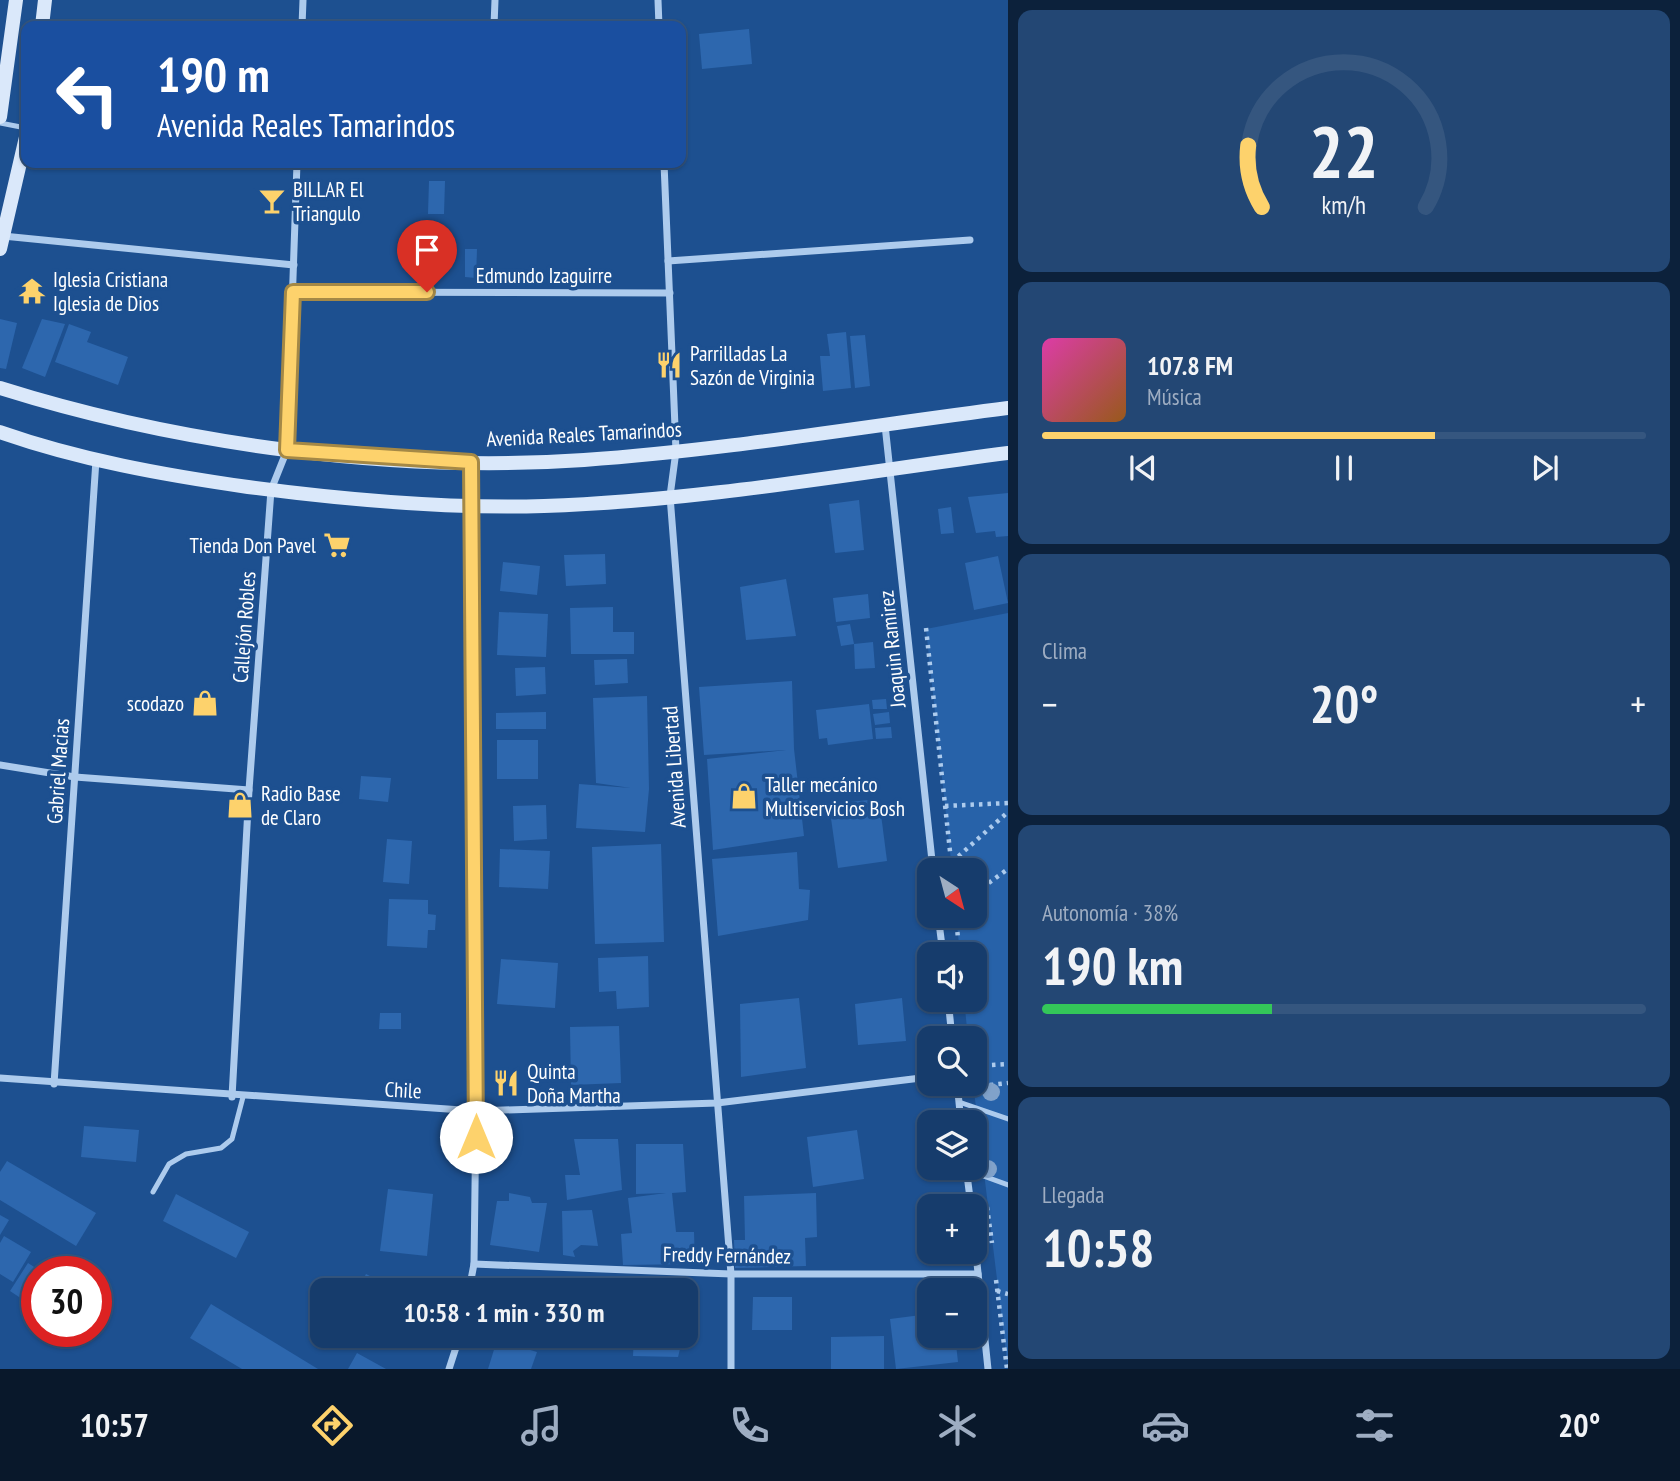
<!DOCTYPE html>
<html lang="es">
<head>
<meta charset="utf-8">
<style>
  body { margin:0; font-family:"PT Sans Narrow",sans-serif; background:#234774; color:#f1f3f6; height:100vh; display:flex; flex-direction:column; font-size:26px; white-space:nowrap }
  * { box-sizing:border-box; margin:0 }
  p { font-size:23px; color:#9eadc2 }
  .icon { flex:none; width:38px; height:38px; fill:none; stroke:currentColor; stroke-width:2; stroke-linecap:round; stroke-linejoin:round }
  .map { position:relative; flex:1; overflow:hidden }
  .panel { display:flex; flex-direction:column; gap:10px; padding:10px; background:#0c213b; width:672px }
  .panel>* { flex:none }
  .banner { position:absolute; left:21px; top:21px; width:665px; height:147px; border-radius:14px; box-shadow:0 2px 5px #0004,0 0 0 2px #35567f; background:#1a4fa0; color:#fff; overflow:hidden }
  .needle { width:46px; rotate:144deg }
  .buttons { position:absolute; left:917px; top:858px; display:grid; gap:14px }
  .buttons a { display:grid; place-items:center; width:70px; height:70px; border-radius:14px; background:#163c6c; box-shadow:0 2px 5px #0004,0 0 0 2px #35567f; font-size:35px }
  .speed { position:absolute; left:21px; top:1256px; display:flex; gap:14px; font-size:35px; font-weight:700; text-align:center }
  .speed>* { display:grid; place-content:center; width:91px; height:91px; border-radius:50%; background:#163c6c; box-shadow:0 2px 5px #0004,0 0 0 2px #35567f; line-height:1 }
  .speed .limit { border:10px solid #d22; background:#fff; color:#111 }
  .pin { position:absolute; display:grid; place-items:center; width:60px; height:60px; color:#fff; margin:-72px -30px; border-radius:50% 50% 50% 0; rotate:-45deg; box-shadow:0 0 7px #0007 }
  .pin .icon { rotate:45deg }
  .me { position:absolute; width:77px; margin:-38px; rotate:0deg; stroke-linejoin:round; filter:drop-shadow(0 0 5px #0008) }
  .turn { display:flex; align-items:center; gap:24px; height:147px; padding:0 21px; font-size:32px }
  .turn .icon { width:91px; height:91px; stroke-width:2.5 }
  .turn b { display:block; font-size:49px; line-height:60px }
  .big { font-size:52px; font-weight:700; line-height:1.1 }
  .panel .tile { flex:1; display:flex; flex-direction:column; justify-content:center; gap:10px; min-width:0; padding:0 24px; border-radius:14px; background:#234774 }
  .panel .dial { align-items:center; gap:0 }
  .dial svg { height:182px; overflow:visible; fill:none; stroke:#35567f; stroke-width:7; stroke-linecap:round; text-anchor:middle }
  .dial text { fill:#f1f3f6; stroke:none }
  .song { display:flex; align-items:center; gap:21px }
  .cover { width:84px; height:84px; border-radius:10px; background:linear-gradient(135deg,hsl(320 70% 55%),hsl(30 70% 35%)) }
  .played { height:7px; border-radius:4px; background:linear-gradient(90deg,#fdd26c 65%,#35567f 65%) }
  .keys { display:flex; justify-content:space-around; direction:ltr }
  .heat { display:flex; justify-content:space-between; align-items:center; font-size:38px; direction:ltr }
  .charge { height:10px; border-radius:5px; background:linear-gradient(90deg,#34c759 38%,#35567f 0) }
  .trip { position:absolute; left:310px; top:1278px; width:388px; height:70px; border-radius:14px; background:#163c6c; box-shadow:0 2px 5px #0004,0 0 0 2px #35567f; font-weight:700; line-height:70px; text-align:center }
  .tabs { display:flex; height:112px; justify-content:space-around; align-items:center; background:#09182b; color:#9eadc2 }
  .tabs .icon { width:49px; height:49px }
  .tabs .active { color:#fdd26c }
  .tabs b { font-size:32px; color:#f1f3f6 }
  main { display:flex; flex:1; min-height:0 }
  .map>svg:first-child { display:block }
  .green { fill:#2762a9 }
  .building { fill:#2d67ae }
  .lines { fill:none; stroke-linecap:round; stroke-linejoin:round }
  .path { stroke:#adcbed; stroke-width:4.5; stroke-dasharray:3.5 5; stroke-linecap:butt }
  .lane { stroke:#adcbed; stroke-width:5 }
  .street { stroke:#adcbed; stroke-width:7 }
  .secondary { stroke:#dae8fa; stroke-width:14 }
  .tree { fill:#81a2ca }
  .route-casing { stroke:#a48846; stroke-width:18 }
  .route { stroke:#fdd26c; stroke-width:12 }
  .labels { text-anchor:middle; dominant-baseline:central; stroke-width:7; stroke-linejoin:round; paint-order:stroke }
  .poi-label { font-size:21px; fill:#fff; stroke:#1d5090; text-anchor:start }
  .street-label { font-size:21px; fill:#fff; stroke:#1d5090 }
</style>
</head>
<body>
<main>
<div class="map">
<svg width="1008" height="1369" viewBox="0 0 1008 1369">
  <rect width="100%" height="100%" fill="#1d5090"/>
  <path class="green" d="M 1008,613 L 1008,1369 L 973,1083 L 975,1038 L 968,1038 L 964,999 L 975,999 L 975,954 L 960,954 L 956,915 L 975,915 L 975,870 L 952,870 L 926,629 Z"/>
  <g class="building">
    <path d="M 572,23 L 606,24 L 606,26 L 571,26 Z"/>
    <path d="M 749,29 L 752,64 L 702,69 L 699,34 Z"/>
    <path d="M 429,181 L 445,181 L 444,214 L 428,214 Z"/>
    <path d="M 465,249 L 477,249 L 476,278 L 465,277 Z"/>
    <path d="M 0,319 L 17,323 L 6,369 L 0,368 Z"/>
    <path d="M 42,319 L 65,324 L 45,377 L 22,368 Z"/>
    <path d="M 69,324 L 91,332 L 87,342 L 128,357 L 118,385 L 55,362 Z"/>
    <path d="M 846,332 L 851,388 L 823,391 L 820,356 L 830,356 L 827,334 Z"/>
    <path d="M 865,335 L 870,386 L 855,388 L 850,336 Z"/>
    <path d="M 1008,493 L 1008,536 L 996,537 L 995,531 L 976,533 L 968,497 Z"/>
    <path d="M 859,500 L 864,550 L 835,553 L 829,504 Z"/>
    <path d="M 951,507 L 954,533 L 941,534 L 938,509 Z"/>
    <path d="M 605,554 L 606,584 L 566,586 L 564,555 Z"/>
    <path d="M 998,556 L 1008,603 L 974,610 L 965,563 Z"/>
    <path d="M 503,562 L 540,566 L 537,595 L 500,591 Z"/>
    <path d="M 786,579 L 796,636 L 746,640 L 740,587 Z"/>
    <path d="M 868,594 L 870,618 L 836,622 L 833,598 Z"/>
    <path d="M 613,607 L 613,632 L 634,632 L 634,654 L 571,654 L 570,608 Z"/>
    <path d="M 499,612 L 548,614 L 546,657 L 497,655 Z"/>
    <path d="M 850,624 L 854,644 L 841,646 L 837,626 Z"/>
    <path d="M 873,642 L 875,668 L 855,669 L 854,644 Z"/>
    <path d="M 627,659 L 628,683 L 595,685 L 594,660 Z"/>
    <path d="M 545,667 L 546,694 L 516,696 L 515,668 Z"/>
    <path d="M 792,681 L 794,749 L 804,836 L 713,850 L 707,759 L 786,750 L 704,755 L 699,687 Z"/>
    <path d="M 647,696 L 649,789 L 645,832 L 576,828 L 579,784 L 631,788 L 596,783 L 593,698 Z"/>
    <path d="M 886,699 L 887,709 L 873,709 L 872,700 Z"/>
    <path d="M 869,704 L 873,739 L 828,745 L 827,738 L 819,739 L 816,710 Z"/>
    <path d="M 546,712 L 546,729 L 496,729 L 496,713 Z"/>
    <path d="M 889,712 L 890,723 L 875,725 L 873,714 Z"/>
    <path d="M 891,727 L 892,738 L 876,739 L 875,728 Z"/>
    <rect x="497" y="740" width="41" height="39"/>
    <path d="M 361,776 L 391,778 L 388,802 L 359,799 Z"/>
    <path d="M 879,799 L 887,861 L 838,868 L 829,804 Z"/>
    <path d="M 546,805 L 547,839 L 514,841 L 513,806 Z"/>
    <path d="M 387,839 L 412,841 L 409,884 L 383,882 Z"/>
    <path d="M 661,844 L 664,942 L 595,944 L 592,847 Z"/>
    <path d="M 500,849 L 550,851 L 548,889 L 499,887 Z"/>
    <path d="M 797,852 L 799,889 L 810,890 L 808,920 L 718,936 L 712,859 Z"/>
    <path d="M 389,899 L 428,900 L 428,914 L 436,915 L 435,930 L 428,930 L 427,948 L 387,946 Z"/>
    <path d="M 648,956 L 649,1007 L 617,1009 L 616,991 L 599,992 L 598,958 Z"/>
    <path d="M 501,959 L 558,963 L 555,1008 L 497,1004 Z"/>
    <path d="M 799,998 L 806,1068 L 741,1077 L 740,1004 Z"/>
    <path d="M 902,998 L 906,1041 L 858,1045 L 855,1004 Z"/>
    <path d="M 380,1013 L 401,1013 L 401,1029 L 379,1029 Z"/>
    <path d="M 619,1026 L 621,1083 L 571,1085 L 570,1027 Z"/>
    <path d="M 84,1126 L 139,1130 L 136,1162 L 81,1157 Z"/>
    <path d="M 857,1130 L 864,1179 L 813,1187 L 807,1137 Z"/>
    <path d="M 574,1139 L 618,1139 L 622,1190 L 567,1200 L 565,1175 L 580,1175 Z"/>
    <path d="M 636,1144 L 683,1144 L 686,1192 L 672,1193 L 676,1232 L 694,1232 L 695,1264 L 623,1265 L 621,1234 L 632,1233 L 628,1198 L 666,1193 L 636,1194 Z"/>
    <path d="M 7,1161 L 96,1213 L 76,1246 L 0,1200 L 0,1172 Z"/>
    <path d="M 388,1189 L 433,1194 L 427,1256 L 380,1251 Z"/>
    <path d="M 509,1193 L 530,1197 L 532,1203 L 547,1203 L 539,1252 L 490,1245 L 497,1201 L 509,1201 Z"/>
    <path d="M 816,1193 L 817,1237 L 805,1238 L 806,1266 L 735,1268 L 734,1240 L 745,1240 L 744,1196 Z"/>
    <path d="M 176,1194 L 249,1232 L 236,1258 L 163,1221 Z"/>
    <path d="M 592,1210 L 598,1246 L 581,1245 L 573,1251 L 575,1257 L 563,1255 L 562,1211 Z"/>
    <path d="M 0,1215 L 9,1220 L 0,1235 Z"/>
    <path d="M 4,1236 L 31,1252 L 13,1282 L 0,1274 L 0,1243 Z"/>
    <path d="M 28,1263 L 42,1272 L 37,1272 L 37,1309 L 10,1291 Z"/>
    <path d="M 366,1274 L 397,1290 L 358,1290 Z"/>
    <path d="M 540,1286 L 570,1288 L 570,1290 L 540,1290 Z"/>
    <path d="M 753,1297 L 792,1297 L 792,1330 L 752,1330 Z"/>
    <path d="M 211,1304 L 318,1369 L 242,1369 L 190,1338 Z"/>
    <path d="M 929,1314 L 929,1335 L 955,1335 L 958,1362 L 896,1369 L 890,1319 Z"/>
    <path d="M 387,1335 L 423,1335 L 415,1350 Z"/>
    <path d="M 634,1335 L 686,1335 L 686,1347 L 680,1349 L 678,1357 L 633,1356 Z"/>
    <path d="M 884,1336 L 884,1369 L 831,1369 L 831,1337 Z"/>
    <path d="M 497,1340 L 537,1352 L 531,1369 L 488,1369 Z"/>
    <path d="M 357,1353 L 386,1369 L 348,1369 Z"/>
  </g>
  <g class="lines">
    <g class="path">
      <path d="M 926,628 L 952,870"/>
      <path d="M 945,806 L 1008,803"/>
      <path d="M 952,862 L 1008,812"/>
      <path d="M 975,893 L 1008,869"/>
      <path d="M 956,915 L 958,939"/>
      <path d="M 975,1066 L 1008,1064"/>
      <path d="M 973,1087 L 1008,1083"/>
      <path d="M 977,1123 L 982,1163"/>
      <path d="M 987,1207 L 992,1243"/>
      <path d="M 996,1280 L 1007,1369"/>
      <path d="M 997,1291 L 1008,1294"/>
    </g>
    <g class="lane">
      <path d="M 0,123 L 26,128"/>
      <path d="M 959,1102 L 1008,1119"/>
      <path d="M 967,1170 L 1008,1185"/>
      <path d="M 153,1192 L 169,1164 L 186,1154 L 221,1148 L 232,1139 L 243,1097"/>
    </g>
    <g class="street">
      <path d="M 658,0 L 659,26"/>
      <path d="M 302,26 L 303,0"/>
      <path d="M 494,26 L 495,0"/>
      <path d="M 664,163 L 676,451 L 670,496 L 731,1274 L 731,1369"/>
      <path d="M 3,236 L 294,265"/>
      <path d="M 668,261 L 970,240"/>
      <path d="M 293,292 L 670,293"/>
      <path d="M 885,425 L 933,870"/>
      <path d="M 0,765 L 75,777 L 249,790"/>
      <path d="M 938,915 L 943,954"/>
      <path d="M 948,999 L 952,1038"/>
      <path d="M 0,1078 L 476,1111 L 717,1103 L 929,1077"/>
      <path d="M 957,1083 L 961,1122"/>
      <path d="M 54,1084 L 96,460"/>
      <path d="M 232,1097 L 249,790 L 271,490 L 287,450 L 297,163"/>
      <path d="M 966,1167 L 971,1206"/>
      <path d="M 975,1244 L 988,1369"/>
      <path d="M 474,1264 L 731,1274 L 978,1274"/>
      <path d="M 469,1290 L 474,1264 L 476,1111 L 472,462"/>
      <path d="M 449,1369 L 460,1335"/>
    </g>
    <g class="secondary">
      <path d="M 42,26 L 45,0"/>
      <path d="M 0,117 L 16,0"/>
      <path d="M 0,249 L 26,137"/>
      <path d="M 0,388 C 181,445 394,473 584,460 C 726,450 867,426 1008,408"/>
      <path d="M 0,432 C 80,460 164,475 248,487 C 346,500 446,509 544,506 C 699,501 855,473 1008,453"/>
    </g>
  </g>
  <g class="tree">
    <circle cx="991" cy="1092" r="9"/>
    <circle cx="988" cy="1169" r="9"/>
  </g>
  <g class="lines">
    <g class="route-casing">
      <path id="route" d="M 427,292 L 293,292 L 287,450 L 471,462 L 476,1137"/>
    </g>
    <use href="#route" class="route"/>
  </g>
  <defs>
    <g id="bar-bare" transform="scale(2.1)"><path d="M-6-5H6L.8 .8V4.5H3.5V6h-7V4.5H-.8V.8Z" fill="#fdd26c" stroke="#1d5090" stroke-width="2.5" paint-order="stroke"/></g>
    <g id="temple-bare" transform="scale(2.1)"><path d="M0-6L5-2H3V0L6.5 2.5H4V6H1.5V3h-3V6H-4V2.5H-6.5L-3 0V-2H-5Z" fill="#fdd26c" stroke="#1d5090" stroke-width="2.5" paint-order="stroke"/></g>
    <g id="restaurant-bare" transform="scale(2.1)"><path d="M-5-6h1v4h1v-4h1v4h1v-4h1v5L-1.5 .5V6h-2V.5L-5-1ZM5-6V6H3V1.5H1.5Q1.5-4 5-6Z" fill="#fdd26c" stroke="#1d5090" stroke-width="2.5" paint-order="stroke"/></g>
    <g id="supermarket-bare" transform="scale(2.1)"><path d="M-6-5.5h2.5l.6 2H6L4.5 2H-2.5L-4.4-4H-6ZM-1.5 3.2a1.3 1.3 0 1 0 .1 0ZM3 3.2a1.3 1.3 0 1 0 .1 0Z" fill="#fdd26c" stroke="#1d5090" stroke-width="2.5" paint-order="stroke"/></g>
    <g id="shop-bare" transform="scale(2.1)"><path d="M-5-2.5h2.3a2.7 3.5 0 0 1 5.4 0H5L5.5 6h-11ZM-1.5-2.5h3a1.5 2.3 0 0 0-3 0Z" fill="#fdd26c" stroke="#1d5090" stroke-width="2.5" paint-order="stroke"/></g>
  </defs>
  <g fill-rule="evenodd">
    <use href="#bar-bare" x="272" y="201"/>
    <use href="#temple-bare" x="32" y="291"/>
    <use href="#restaurant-bare" x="669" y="365"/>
    <use href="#supermarket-bare" x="337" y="545"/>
    <use href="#shop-bare" x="205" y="703"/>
    <use href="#shop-bare" x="744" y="796"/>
    <use href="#shop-bare" x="240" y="805"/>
    <use href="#restaurant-bare" x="506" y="1083"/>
  </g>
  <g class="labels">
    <g class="poi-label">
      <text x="293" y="189">BILLAR El<tspan x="293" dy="24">Triangulo</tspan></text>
      <text x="53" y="279">Iglesia Cristiana<tspan x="53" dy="24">Iglesia de Dios</tspan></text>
      <text x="690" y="353">Parrilladas La<tspan x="690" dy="24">Sazón de Virginia</tspan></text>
      <text x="316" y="545" text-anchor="end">Tienda Don Pavel</text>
      <text x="184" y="703" text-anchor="end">scodazo</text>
      <text x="765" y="784">Taller mecánico<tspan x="765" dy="24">Multiservicios Bosh</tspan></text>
      <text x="261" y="793">Radio Base<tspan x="261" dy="24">de Claro</tspan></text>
      <text x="527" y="1071">Quinta<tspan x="527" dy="24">Doña Martha</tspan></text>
    </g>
    <g class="street-label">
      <text x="544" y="275">Edmundo Izaguirre</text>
      <text transform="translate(584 434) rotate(-3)">Avenida Reales Tamarindos</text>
      <text transform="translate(244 627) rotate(-86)">Callejón Robles</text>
      <text transform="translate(892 649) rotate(-96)">Joaquin Ramirez</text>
      <text transform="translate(674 767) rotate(-94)">Avenida Libertad</text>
      <text transform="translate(58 771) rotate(-86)">Gabriel Macias</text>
      <text transform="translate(403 1090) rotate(3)">Chile</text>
      <text transform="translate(727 1255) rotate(1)">Freddy Fernández</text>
    </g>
  </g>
</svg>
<div class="buttons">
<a><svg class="needle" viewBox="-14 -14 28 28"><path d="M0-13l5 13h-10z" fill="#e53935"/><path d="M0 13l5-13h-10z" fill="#9eadc2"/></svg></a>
<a><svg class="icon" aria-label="sound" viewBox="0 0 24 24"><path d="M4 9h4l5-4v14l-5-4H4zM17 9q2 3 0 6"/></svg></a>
<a><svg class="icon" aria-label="search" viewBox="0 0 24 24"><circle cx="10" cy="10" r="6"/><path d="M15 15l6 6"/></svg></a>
<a><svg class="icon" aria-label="layers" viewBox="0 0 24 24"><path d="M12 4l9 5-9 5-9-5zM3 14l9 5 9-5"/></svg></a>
<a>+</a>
<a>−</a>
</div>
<div class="speed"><div class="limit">30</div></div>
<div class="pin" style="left:427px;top:292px;background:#d93025"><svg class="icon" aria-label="arrive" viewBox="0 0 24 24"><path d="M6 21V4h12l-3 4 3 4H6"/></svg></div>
<svg class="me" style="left:476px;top:1137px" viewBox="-20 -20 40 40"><circle r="19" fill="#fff"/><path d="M0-13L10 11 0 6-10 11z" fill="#fdd26c"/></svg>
<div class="trip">10:58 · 1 min · 330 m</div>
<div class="banner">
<div class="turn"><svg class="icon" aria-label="left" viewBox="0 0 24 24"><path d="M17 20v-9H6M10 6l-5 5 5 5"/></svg><div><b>190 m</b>Avenida Reales Tamarindos</div></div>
</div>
</div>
<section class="panel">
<div class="tile dial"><svg viewBox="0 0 100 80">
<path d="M14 69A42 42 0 1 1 86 69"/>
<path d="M14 69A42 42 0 0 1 8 42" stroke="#fdd26c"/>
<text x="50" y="56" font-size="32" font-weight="700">22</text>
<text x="50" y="72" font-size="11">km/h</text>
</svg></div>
<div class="tile">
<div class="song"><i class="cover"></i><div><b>107.8 FM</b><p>Música</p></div></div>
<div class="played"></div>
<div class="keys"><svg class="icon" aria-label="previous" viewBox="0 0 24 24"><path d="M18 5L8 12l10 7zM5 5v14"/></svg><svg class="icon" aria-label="pause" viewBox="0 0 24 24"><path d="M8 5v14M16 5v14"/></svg><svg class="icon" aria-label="next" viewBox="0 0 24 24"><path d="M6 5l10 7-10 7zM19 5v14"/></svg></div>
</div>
<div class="tile"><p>Clima</p>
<div class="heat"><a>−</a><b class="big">20°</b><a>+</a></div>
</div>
<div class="tile"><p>Autonomía · 38%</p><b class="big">190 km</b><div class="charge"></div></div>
<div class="tile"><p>Llegada</p><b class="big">10:58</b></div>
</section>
</main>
<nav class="tabs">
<b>10:57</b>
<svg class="icon active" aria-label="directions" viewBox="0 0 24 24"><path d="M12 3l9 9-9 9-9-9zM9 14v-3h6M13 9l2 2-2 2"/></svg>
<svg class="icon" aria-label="music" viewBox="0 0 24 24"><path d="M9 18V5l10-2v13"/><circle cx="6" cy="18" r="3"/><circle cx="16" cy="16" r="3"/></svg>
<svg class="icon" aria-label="phone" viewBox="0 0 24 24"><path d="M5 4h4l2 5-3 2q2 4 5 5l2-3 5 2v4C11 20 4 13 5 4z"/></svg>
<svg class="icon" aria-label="climate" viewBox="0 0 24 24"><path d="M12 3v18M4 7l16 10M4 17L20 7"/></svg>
<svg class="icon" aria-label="car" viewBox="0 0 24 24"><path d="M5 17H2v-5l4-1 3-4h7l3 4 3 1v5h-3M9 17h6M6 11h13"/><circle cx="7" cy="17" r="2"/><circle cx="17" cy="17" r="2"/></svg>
<svg class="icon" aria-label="filters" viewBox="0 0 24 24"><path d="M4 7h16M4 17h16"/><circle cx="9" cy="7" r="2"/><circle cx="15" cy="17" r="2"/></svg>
<b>20°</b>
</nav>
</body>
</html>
